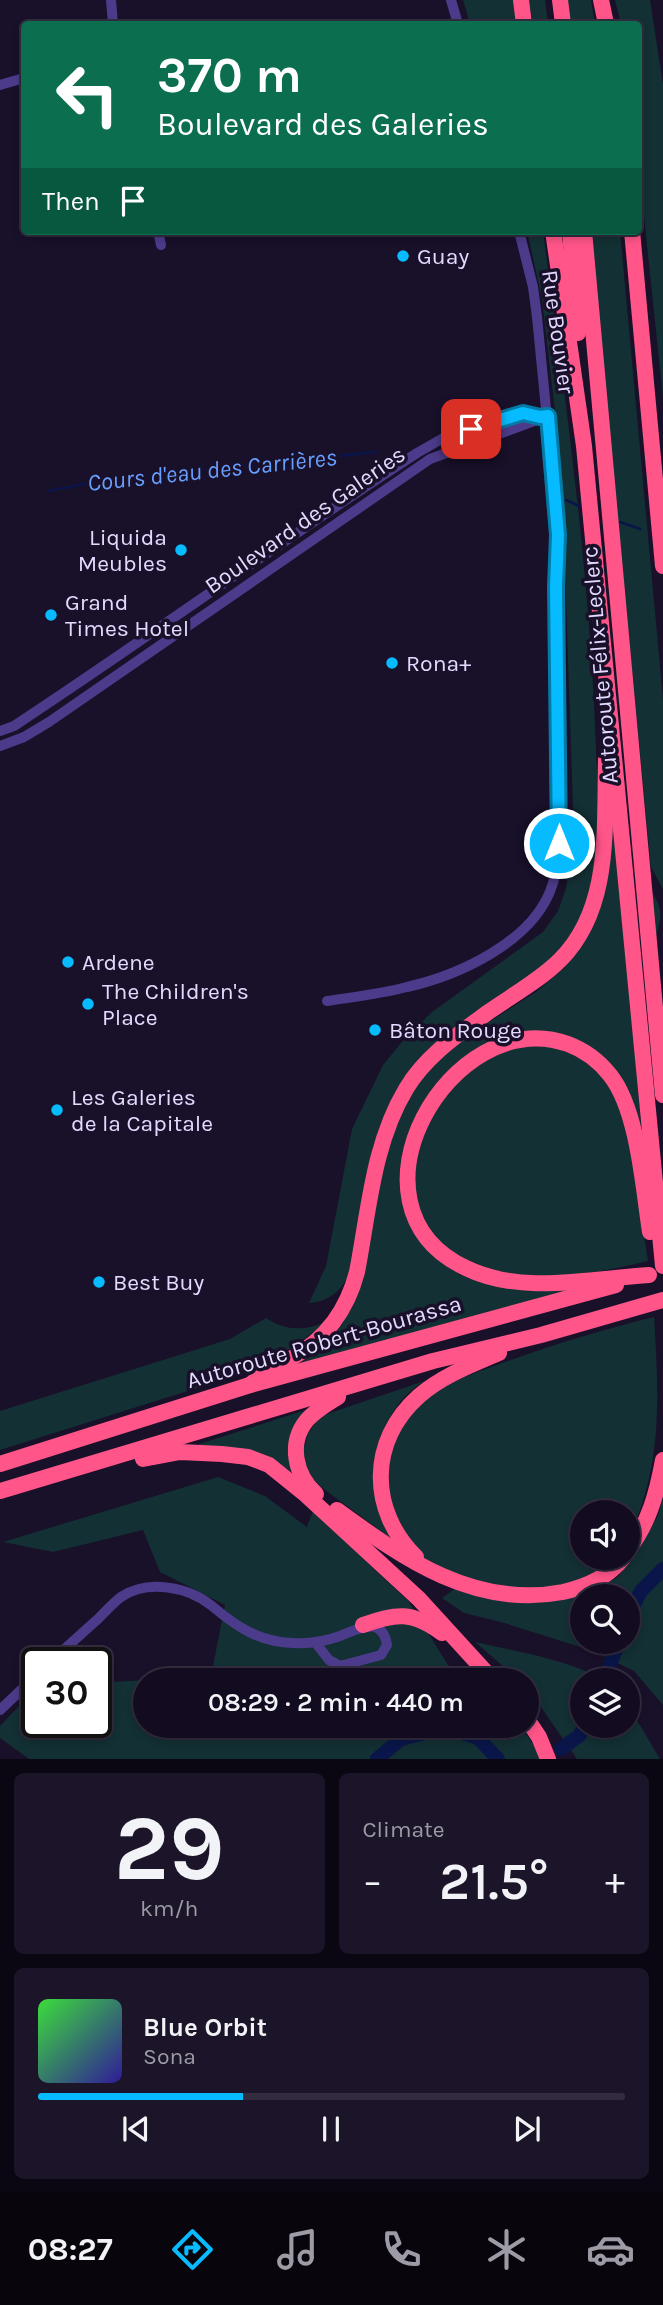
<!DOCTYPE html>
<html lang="en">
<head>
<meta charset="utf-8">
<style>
  body { margin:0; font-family:Karla,sans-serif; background:#1c1529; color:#f1f3f6; height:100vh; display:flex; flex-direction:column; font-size:26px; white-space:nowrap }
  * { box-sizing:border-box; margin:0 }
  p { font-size:23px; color:#9d9ba5 }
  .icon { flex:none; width:38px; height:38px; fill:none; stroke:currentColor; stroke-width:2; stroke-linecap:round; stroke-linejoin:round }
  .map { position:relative; height:1759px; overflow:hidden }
  .side { display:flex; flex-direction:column; gap:14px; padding:14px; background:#0a0712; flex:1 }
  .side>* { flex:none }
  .guide { position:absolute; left:21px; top:21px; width:621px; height:214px; border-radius:7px; box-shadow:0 4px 10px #0003,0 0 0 2px #322c3e; background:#0b6e4f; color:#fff; overflow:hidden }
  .controls { position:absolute; left:570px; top:1500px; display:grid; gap:14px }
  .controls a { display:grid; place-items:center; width:70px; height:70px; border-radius:50%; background:#130c20; box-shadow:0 4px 10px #0003,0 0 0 2px #322c3e; font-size:35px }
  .speed { position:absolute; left:21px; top:1647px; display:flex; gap:14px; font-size:35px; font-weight:700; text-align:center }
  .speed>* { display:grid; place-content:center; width:91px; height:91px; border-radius:50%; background:#130c20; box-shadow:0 4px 10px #0003,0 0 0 2px #322c3e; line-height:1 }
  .speed .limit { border:4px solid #111; border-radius:10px; background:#fff; color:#111 }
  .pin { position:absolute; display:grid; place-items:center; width:60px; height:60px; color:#fff; margin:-30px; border-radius:14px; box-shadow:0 4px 10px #0006 }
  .me { position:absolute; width:77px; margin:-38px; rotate:0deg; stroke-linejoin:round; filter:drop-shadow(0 0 5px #0008) }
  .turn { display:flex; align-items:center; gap:24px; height:147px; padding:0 21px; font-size:32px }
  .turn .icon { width:91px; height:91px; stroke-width:2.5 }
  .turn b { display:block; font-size:49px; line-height:60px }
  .then { display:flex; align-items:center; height:66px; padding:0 21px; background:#0003; gap:14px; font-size:26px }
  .big { font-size:52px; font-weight:600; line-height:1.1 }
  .side .widget { flex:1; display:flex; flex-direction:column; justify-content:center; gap:10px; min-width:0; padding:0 24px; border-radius:10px; background:#1c1529 }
  .side .dial { align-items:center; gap:0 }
  .dial b { font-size:91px; line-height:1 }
  .song { display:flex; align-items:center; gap:21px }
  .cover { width:84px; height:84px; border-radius:10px; background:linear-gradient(135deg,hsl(120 70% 55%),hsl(250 70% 35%)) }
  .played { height:7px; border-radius:4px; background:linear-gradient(90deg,#06bbff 35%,#322c3e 35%) }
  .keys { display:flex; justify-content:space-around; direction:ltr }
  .heat { display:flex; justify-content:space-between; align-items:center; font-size:38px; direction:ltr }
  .side .tiles { flex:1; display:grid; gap:14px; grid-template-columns:1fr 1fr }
  .widget:last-child { grid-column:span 2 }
  .trip { position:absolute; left:133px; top:1668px; width:406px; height:70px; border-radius:35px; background:#130c20; box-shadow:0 4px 10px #0003,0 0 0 2px #322c3e; font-weight:600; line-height:70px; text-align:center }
  .tab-bar { display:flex; height:112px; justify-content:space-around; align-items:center; background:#08050d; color:#9d9ba5 }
  .tab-bar .icon { width:49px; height:49px }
  .tab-bar .current { color:#06bbff }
  .tab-bar b { font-size:32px; color:#f1f3f6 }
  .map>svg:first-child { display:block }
  .green { fill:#133034; fill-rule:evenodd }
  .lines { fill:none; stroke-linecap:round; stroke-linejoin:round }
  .stream { stroke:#0a164a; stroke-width:2.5 }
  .river { stroke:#0a164a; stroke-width:14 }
  .minor { stroke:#4c3b8a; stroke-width:10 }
  .highway { stroke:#ff5589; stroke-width:16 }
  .route-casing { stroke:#047aa6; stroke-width:18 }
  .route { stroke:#06bbff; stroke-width:12 }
  .poi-dot { fill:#06bbff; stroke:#19102a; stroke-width:2.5 }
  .labels { text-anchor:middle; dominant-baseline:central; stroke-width:7; stroke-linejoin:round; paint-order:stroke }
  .poi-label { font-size:23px; fill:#e4daff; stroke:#19102a; text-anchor:start }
  .street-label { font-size:23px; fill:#e4daff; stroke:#19102a }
  .water-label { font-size:24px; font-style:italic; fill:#689fff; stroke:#19102a }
</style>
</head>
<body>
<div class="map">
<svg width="663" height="1759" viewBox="0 0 663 1759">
  <rect width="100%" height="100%" fill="#19102a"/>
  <g class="green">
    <path d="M 463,0 L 514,0 L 517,24 L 470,24 Z"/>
    <path d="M 529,0 L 545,0 L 548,24 L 533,24 Z"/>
    <path d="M 567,0 L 591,0 L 595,24 L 569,24 Z"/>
    <path d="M 615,0 L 650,0 L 663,84 L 663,397 L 639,170 L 639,24 L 621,24 Z"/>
    <path d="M 527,231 L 543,231 C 565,395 588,559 595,725 C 597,789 606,874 574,932 C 555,965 516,983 487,1005 C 466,1020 448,1042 429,1060 C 419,1070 405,1080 397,1092 C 366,1137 360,1220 350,1273 C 342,1290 329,1302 309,1303 L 326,1266 L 352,1129 L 383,1065 L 406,1037 L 432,1012 L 543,932 L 558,911 L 566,888 L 574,836 L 564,541 L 555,411 L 542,299 Z"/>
    <path d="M 590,231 L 620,231 L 663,699 L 663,889 L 651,867 Z"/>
    <path d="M 612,785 L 642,1137 L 612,1068 L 525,1033 L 423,1107 L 407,1142 L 401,1174 L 408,1218 L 428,1248 L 460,1275 L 506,1286 L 577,1289 L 297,1365 L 320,1351 L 343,1323 L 389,1132 L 412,1090 L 439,1057 L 468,1035 L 536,992 L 564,968 L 586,937 Z"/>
    <path d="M 649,887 C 663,909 663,914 655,939 Z"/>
    <path d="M 526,1042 L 568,1048 L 603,1073 L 616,1096 L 627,1127 L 648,1261 C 598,1273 542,1284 490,1271 C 449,1261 416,1223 411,1181 C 407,1147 446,1087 473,1067 C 487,1056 509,1050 526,1042 Z"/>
    <path d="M 654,1317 C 659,1398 663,1465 628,1540 L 628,1512 L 583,1512 L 583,1558 L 614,1558 C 603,1566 592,1575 579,1580 C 535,1598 445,1584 413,1548 C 398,1530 388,1502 387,1479 C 387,1457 397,1427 412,1410 C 436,1384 479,1372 511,1360 C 558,1343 605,1329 654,1317 Z"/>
    <path d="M 266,1318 C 286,1331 304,1331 326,1322 L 295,1346 L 245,1373 L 0,1450 L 0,1411 L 230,1339 Z"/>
    <path d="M 442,1375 C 434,1378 424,1381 417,1386 C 392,1404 374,1442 373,1472 C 371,1495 384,1519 393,1540 L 321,1487 L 311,1476 L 304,1462 L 304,1448 L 308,1433 L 321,1416 Z"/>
    <path d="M 312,1408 L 294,1474 L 271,1458 L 200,1447 L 199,1444 L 212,1440 Z"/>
    <path d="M 218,1477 L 265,1496 L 307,1527 L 313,1511 L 409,1602 L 448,1665 L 476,1680 L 148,1680 L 211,1676 L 225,1605 L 160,1572 L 143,1530 L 53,1552 L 3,1542 Z"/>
    <path d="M 663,1496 L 663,1705 L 634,1671 L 593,1651 L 501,1622 L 464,1613 L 442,1598 L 456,1588 L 581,1594 L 618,1577 L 658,1516 ZM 583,1596 L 628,1596 L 628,1642 L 583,1642 Z"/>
    <path d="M 475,1642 C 506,1649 578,1662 601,1680 L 583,1680 L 583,1726 L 628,1726 L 628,1705 L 660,1759 L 577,1759 L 527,1687 L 527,1680 L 519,1680 Z"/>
    <path d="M 145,1680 L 145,1726 L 520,1726 L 536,1748 L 539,1759 L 29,1759 L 0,1738 L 0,1726 L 37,1687 L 37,1722 L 96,1722 L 96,1683 Z"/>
  </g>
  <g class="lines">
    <g class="stream">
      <path d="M 48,491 L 100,481 L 376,452"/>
      <path d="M 566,500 L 581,507"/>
      <path d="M 620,522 L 640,529"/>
    </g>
    <g class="river">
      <path d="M 628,1616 L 641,1591 L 663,1569"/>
      <path d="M 604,1680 L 619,1642"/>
      <path d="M 561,1749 L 580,1735 L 584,1726"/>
      <path d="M 377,1759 L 401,1739 L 425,1733 L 456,1731 L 478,1738 L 498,1759"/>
    </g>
    <g class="minor">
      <path d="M 111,0 L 113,24"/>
      <path d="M 451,0 L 458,24"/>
      <path d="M 0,85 L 24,78"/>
      <path d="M 158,231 L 161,245"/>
      <path d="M 0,731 L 14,726 C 149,637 281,541 417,453 L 445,437 L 523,413 L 540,417"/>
      <path d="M 0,746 L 24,737 L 49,722 L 430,459 L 548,416"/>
      <path d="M 327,1001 C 353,997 381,994 407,987 C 460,975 534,941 552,886 C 557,872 557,858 559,843 L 556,587 L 557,521 L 537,317 L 533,287 L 519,231"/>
      <path d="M 50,1662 C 66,1648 82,1633 98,1619 C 105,1612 113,1603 121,1597 C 148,1579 189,1587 212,1606 C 237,1627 259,1642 293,1643 C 308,1644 326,1641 340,1636 C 358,1629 382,1615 387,1645 L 381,1655 L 340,1666 L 329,1660 L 315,1642"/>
      <path d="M 0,1710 L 37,1675"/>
    </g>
    <g class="highway">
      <path d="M 521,0 L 524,24"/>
      <path d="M 560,0 L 563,24"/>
      <path d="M 601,0 L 606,24"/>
      <path d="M 553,231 L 584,446 L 663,1266"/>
      <path d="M 570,231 L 578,333"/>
      <path d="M 584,231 L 663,1095"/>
      <path d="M 632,231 L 663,566"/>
      <path d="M 649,1275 C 590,1279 521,1295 466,1268 C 334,1206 451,1003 568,1044 C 584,1050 599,1061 610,1075 C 638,1110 643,1187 650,1232"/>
      <path d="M 250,1385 C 263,1373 277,1367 292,1358 C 327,1338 347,1310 357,1272 C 369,1210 373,1144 406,1089 C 425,1057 457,1035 487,1013 C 511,996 539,981 560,960 C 612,908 604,828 606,759"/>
      <path d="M 143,1459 L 180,1452 L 222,1454 L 248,1457 L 269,1465 L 305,1494 L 419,1599 L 493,1680"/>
      <path d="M 0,1464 L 250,1385 L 616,1285"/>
      <path d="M 0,1491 L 433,1361 L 541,1335 L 663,1300"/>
      <path d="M 316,1494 C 295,1475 288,1443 307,1420 C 316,1410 327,1404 338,1397"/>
      <path d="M 337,1510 C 404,1559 475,1609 563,1592 C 586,1587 609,1576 623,1558"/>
      <path d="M 628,1550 C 649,1523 657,1493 663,1460"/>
      <path d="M 416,1557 C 369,1511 368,1441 419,1396 C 442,1376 471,1365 499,1353"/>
      <path d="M 363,1625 C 396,1613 412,1611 442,1633"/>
      <path d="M 527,1719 L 539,1737 L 548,1759"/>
    </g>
  </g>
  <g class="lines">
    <g class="route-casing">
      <path id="route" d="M 471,429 L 523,413 L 540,417 L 548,416 L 558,535 L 556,587 L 559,843"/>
    </g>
    <use href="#route" class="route"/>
  </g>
  <g class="poi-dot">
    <circle cx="403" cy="256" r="7"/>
    <circle cx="181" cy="550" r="7"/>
    <circle cx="51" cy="615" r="7"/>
    <circle cx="392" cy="663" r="7"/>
    <circle cx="68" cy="962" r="7"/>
    <circle cx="88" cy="1004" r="7"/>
    <circle cx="375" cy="1030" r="7"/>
    <circle cx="57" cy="1110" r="7"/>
    <circle cx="99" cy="1282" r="7"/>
  </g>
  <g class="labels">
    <g class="poi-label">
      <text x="417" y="256">Guay</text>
      <text x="167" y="537" text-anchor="end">Liquida<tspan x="167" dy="26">Meubles</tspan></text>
      <text x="65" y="602">Grand<tspan x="65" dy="26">Times Hotel</tspan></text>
      <text x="406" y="663">Rona+</text>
      <text x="82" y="962">Ardene</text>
      <text x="102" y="991">The Children's<tspan x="102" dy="26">Place</tspan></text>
      <text x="389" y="1030">Bâton Rouge</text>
      <text x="71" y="1097">Les Galeries<tspan x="71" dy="26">de la Capitale</tspan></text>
      <text x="113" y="1282">Best Buy</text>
    </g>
    <g class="street-label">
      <text transform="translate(558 332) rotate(82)">Rue Bouvier</text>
      <text transform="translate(305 520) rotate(-35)">Boulevard des Galeries</text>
      <text transform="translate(600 665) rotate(-95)">Autoroute Félix-Leclerc</text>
      <text transform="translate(324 1342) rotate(-16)">Autoroute Robert-Bourassa</text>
    </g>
    <g class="water-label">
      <text transform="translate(212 470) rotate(-6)">Cours d'eau des Carrières</text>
    </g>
  </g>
</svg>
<div class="controls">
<a><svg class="icon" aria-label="sound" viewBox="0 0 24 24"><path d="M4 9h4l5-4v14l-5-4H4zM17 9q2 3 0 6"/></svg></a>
<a><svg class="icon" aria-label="search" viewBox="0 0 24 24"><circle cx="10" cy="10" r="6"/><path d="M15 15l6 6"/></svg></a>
<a><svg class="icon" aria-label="layers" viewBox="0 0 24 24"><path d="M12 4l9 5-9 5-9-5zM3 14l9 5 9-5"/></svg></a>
</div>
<div class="speed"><div class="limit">30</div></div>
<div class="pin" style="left:471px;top:429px;background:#d93025"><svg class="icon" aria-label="arrive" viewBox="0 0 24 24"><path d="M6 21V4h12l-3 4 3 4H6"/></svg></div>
<svg class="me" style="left:559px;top:843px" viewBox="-20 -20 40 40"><circle r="17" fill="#06bbff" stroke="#fff" stroke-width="3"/><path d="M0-11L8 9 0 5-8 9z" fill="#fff"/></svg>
<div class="trip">08:29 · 2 min · 440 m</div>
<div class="guide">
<div class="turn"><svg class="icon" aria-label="left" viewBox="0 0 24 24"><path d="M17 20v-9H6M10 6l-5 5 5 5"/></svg><div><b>370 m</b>Boulevard des Galeries</div></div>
<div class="then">Then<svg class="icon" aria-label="arrive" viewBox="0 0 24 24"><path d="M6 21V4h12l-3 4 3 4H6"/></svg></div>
</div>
</div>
<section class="side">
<div class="tiles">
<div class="widget dial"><b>29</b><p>km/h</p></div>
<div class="widget"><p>Climate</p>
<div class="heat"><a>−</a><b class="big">21.5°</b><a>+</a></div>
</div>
<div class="widget">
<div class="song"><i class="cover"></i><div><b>Blue Orbit</b><p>Sona</p></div></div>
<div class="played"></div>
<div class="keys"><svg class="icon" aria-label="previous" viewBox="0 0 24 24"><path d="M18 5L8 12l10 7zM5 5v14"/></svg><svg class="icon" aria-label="pause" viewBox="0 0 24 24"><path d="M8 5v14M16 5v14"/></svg><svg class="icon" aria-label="next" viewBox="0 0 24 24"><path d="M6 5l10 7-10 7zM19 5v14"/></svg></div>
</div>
</div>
</section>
<nav class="tab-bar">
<b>08:27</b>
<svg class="icon current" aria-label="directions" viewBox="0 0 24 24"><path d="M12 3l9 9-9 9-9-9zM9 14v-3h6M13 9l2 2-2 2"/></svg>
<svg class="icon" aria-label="music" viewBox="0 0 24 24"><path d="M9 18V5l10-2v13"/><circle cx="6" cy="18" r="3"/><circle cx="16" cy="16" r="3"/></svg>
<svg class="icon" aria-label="phone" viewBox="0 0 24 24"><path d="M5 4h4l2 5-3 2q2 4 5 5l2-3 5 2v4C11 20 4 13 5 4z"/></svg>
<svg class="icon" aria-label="climate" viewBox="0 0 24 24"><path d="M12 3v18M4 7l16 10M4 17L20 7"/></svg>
<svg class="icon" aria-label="car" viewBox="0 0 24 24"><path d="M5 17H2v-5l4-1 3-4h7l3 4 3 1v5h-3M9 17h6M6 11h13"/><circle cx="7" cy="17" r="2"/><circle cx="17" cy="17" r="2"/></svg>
</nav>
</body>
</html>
